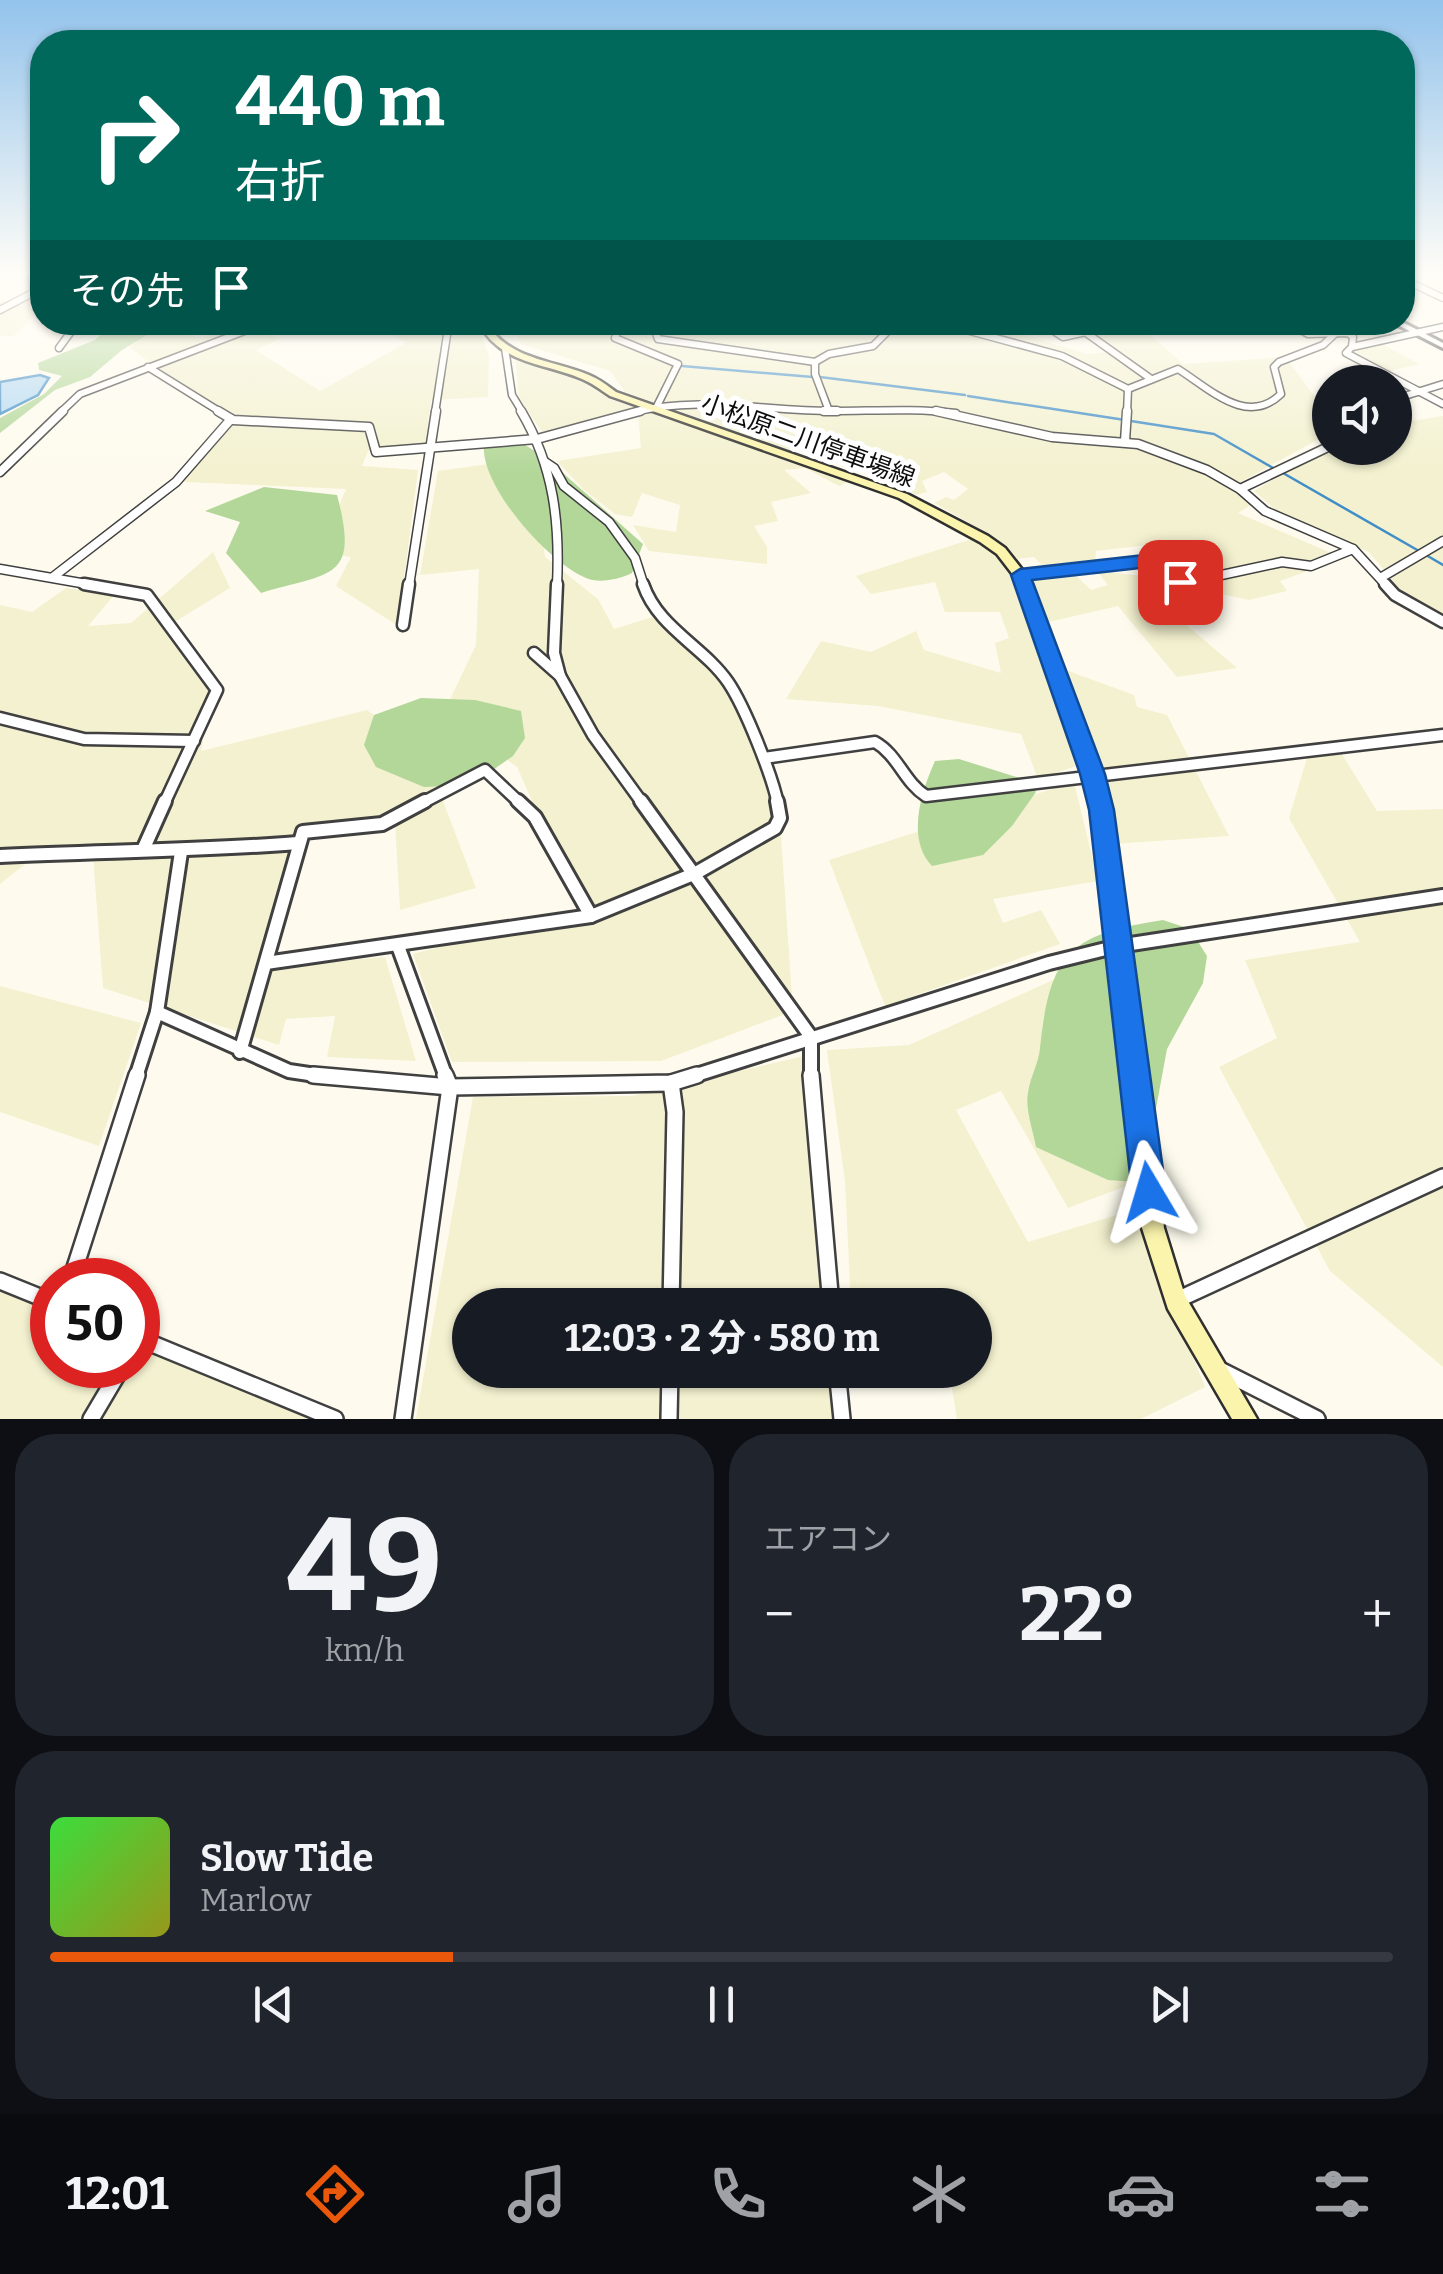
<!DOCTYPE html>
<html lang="ja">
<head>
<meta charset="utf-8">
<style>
  body { margin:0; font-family:Bitter,"Noto Sans JP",serif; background:#20242c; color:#f1f3f6; height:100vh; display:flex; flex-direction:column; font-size:38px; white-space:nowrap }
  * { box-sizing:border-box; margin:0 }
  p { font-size:32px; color:#9ea1a6 }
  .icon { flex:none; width:55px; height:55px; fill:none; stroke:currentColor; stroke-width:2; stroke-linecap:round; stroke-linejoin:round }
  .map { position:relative; height:1419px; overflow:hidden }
  .sheet { display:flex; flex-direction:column; gap:15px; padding:15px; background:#0d0f14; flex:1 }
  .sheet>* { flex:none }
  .hud { position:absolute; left:30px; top:30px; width:1385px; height:305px; border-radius:40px; box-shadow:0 2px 8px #0004; background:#00695c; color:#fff; overflow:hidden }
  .tools { position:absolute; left:1312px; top:365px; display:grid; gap:20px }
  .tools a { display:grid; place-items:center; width:100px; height:100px; border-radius:50%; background:#171b24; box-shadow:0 2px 8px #0004; font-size:50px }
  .speed { position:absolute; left:30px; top:1258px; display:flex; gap:20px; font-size:50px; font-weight:700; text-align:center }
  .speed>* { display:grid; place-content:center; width:130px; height:130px; border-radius:50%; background:#171b24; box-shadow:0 2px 8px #0004; line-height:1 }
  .speed .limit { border:15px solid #d22; background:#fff; color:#111 }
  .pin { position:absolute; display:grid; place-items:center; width:85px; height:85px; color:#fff; margin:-42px; border-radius:20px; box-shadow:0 5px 15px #0006 }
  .me { position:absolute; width:110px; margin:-55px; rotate:353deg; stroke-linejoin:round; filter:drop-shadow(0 0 8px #0008) }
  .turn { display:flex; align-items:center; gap:35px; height:210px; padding:0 40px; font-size:45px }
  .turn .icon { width:130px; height:130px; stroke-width:2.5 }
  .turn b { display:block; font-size:70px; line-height:85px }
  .then { display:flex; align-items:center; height:95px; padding:0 40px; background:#0003; gap:20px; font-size:38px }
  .big { font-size:75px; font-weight:700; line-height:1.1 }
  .sheet .tile { flex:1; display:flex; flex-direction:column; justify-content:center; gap:15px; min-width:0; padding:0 35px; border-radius:40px; background:#20242c }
  .sheet .dial { align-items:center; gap:0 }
  .dial b { font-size:130px; line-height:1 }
  .song { display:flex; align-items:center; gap:30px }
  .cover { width:120px; height:120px; border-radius:15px; background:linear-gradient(135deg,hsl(120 70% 55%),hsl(60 70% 35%)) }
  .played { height:10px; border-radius:5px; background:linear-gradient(90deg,#ea580c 30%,#363941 30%) }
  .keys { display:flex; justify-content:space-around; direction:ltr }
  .heat { display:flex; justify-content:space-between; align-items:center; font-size:55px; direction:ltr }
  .sheet .tiles { flex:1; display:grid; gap:15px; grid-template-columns:1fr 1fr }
  .tile:last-child { grid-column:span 2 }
  .trip { position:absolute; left:452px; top:1288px; width:540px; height:100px; border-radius:50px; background:#171b24; box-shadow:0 2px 8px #0004; font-weight:700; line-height:100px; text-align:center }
  .tabs { display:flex; height:160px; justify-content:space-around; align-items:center; background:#090b0e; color:#9ea1a6 }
  .tabs .icon { width:70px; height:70px }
  .tabs .active { color:#ea580c }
  .tabs b { font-size:45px; color:#f1f3f6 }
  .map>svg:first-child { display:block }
  .farmland { fill:#f3f1cf }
  .forest { fill:#b3d799 }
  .water { fill:#b5daf3; stroke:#408dc7; stroke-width:2.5 }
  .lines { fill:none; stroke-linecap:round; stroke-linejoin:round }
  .stream { stroke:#408dc7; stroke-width:2.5 }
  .minor-far4-casing { stroke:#404040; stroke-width:9 }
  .minor-far3-casing { stroke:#404040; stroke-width:11 }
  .minor-far2-casing { stroke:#404040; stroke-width:15 }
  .minor-far1-casing { stroke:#404040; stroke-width:18 }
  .minor-casing { stroke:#404040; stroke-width:20 }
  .tertiary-casing { stroke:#404040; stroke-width:6 }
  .secondary-casing { stroke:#2f2f2f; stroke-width:5 }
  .minor-far4 { stroke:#fff; stroke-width:6 }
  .minor-far3 { stroke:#fff; stroke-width:8 }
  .minor-far2 { stroke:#fff; stroke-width:10 }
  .minor-far1 { stroke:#fff; stroke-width:12 }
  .minor { stroke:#fff; stroke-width:15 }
  .tertiary { fill:#fff; fill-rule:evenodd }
  .secondary { fill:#fbf4ac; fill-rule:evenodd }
  .route { fill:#1a73e8; stroke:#114b97; stroke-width:2.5 }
  .labels { text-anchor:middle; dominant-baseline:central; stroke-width:10; stroke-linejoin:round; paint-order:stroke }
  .street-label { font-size:25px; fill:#0d0d0d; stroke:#fff }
</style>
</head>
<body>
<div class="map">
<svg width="1443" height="1419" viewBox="0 0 1443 1419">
  <rect width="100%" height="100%" fill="#fefbee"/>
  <g class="farmland">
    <path d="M 42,288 L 42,314 L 35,315 L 13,336 L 0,336 L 0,301 L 10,302 Z"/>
    <path d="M 374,323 L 477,323 L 489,356 L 488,397 L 431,400 L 425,446 L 368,451 L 362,466 L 418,470 L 398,626 L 336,586 L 351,557 L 320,552 L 346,489 L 184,482 L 229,419 L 129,347 L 159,327 L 201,338 L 233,327 L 281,338 L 256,350 L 320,391 L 406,343 Z"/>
    <path d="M 512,323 L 984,323 L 1087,354 L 1108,352 L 1106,344 L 1064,323 L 1196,323 L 1149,334 L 1183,364 L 1286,357 L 1330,418 L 1330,433 L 1235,485 L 1256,502 L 1238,513 L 1343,558 L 1280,581 L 1287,591 L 1249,600 L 1184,586 L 1181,575 L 1199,568 L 1186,551 L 1170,554 L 1157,544 L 1096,551 L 1095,563 L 1045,568 L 1034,557 L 1017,559 L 985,532 L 934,503 L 946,497 L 954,500 L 968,489 L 944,472 L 922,481 L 927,492 L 916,495 L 890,480 L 894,469 L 801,444 L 792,451 L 625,392 L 610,371 L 521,344 Z"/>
    <path d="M 1380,343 L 1419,364 L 1386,372 L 1350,352 Z"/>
    <path d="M 515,356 L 585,379 L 613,400 L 638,409 L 542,432 L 519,398 Z"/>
    <path d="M 649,411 L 855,479 L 839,486 L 805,468 L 784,470 L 811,493 L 771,502 L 778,521 L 754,526 L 767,547 L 767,564 L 649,551 L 633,525 L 676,532 L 680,505 L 642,493 L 632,517 L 615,514 L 583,489 L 557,461 L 641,448 L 638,414 Z"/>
    <path d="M 1395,411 L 1412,421 L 1443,416 L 1443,617 L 1403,593 L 1369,552 L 1278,512 L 1254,491 L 1330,447 L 1395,448 Z"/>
    <path d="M 532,458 L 545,557 L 598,599 L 614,629 L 665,613 L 744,706 L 779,807 L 793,1011 L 661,1061 L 452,1062 L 413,954 L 580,910 L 517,767 L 443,714 L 476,645 L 479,569 L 420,575 L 438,471 Z"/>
    <path d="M 975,538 L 1010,566 L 1085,763 L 1038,779 L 1021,734 L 878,706 L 786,699 L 821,641 L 871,652 L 916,631 L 924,650 L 1001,673 L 995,643 L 1009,638 L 1000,612 L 945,612 L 935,582 L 871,594 L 856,576 Z"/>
    <path d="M 213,552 L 230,588 L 168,626 L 213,690 L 201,751 L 367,710 L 450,769 L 443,801 L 476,888 L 400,910 L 395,824 L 307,830 L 263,967 L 385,957 L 416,1061 L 327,1057 L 335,1016 L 286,1019 L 279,1045 L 103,988 L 93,856 L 33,858 L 0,884 L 0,605 L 32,612 L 66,588 L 115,594 L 88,626 L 131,623 Z"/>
    <path d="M 1097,571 L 1144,576 L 1171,588 L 1157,600 L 1237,668 L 1177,677 L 1118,606 L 1044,623 L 1028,579 L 1074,574 L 1091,590 L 1108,585 Z"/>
    <path d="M 1063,669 L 1134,695 L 1137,707 L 1167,715 L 1229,836 L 1113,844 L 1104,773 Z"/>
    <path d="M 1337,746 L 1377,811 L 1443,809 L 1443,1367 L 1330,1271 L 1219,1067 L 1277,1038 L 1245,960 L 1360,942 L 1289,818 L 1310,748 Z"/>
    <path d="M 1074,782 L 1098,881 L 993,899 L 1003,923 L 1041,910 L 1060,944 L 885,1006 L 829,860 Z"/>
    <path d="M 1102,958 L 1134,1183 L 1068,1208 L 1001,1091 L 956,1110 L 1028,1242 L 1133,1210 L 1205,1387 L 1141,1419 L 957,1419 L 949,1370 L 975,1370 L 975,1305 L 851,1305 L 845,1182 L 827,1050 L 909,1045 Z"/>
    <path d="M 0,986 L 141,1023 L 99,1146 L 0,1112 Z"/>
    <path d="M 808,1055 L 825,1305 L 470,1305 L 470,1370 L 830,1370 L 833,1419 L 416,1419 L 473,1097 L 633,1096 Z"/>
    <path d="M 0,1276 L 52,1299 L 52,1365 L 138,1365 L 138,1337 L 323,1419 L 0,1419 Z"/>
  </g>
  <g class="forest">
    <path d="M 114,323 L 167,323 L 122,350 L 90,377 L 55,390 L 0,433 L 0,418 L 44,394 L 62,376 L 39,370 L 38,363 L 95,340 Z"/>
    <path d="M 499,437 L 517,440 L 546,458 L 643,544 L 632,573 C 620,579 599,584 586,578 C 549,563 480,486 484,445 Z"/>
    <path d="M 264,487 L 337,495 C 360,581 331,572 261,593 L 226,553 L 240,522 L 205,511 Z"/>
    <path d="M 421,698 L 475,700 L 521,711 L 525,738 L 513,756 L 471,785 L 424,787 L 376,767 L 364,745 L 374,715 Z"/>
    <path d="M 959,759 L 1029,781 L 1036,792 L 1012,826 L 983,855 L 932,866 C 906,839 921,792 935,761 Z"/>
    <path d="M 1163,920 L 1190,929 L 1207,956 L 1203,983 L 1167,1049 L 1150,1141 L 1137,1182 L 1108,1180 L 1036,1147 C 1033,1130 1025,1109 1028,1093 C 1030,1077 1039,1063 1040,1048 C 1050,954 1069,934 1163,920 Z"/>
  </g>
  <path class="water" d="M 40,375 L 49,378 L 38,395 L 0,414 L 0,382 Z"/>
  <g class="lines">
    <g class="stream">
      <path d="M 682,366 L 813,377"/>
      <path d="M 820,377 L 965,395"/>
      <path d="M 968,396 L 1125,420"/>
      <path d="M 1131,421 L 1214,434 L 1273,468"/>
      <path d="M 1283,473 L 1419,551"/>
      <path d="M 1426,555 L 1443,565"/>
    </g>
    <g class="minor-far4-casing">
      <g id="minor-far4">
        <path d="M 31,274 L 34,289"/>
        <path d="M 1403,274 L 1405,280 L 1443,298"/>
        <path d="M 0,310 L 42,288"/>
        <path d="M 620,322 L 615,338 L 678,364 L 656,408"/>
        <path d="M 652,322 L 658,339 L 815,362 L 829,354 L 873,346 L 897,322"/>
        <path d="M 937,322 L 1062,356 L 1128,389 L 1178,369 C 1210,389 1247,427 1281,394 L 1274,367 L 1279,362 L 1323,345 L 1338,331"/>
        <path d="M 1040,322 L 1063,337 L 1086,332"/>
        <path d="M 1071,322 L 1151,379"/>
        <path d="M 1287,322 L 1308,334 L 1348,333 L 1353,337 L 1352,347 L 1346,353 L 1443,404"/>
        <path d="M 1352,347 L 1443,327"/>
        <path d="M 59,348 L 78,322"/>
        <path d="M 505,348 L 512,395 L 523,413"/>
        <path d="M 815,362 L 815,374 L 829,411"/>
        <path d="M 148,367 L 222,413"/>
        <path d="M 1395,399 L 1443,384"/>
        <path d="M 60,413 L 80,394 L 268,322"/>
        <path d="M 435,413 L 449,322"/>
        <path d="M 631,413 C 696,395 765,411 832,411 C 874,411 913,408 956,413"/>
        <path d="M 1127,413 L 1128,389"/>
      </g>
    </g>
    <g class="minor-far3-casing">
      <g id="minor-far3">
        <path d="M 218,411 L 233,420 L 369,427 L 376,452 L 537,439 L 640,411"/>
        <path d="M 521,411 C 554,467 560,522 557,586"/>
        <path d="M 824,411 L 837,411"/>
        <path d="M 936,411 L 1052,437 L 1138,444 L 1207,470 L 1240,489 L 1265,511 L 1353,549 L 1387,586"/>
        <path d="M 1125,441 L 1127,411"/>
        <path d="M 545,462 L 554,468 L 564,486 L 609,522 L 635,558 L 644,586"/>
        <path d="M 0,472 L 63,411"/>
        <path d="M 1240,489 L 1330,446"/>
        <path d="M 0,569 L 98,586"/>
        <path d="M 1020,575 L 1144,561 L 1173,580 L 1189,582 L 1282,562 L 1311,566 L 1353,549"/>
        <path d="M 53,577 L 176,482 L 231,419"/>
        <path d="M 1382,577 L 1443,541"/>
        <path d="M 409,586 L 436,411"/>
      </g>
    </g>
    <g class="minor-far2-casing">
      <g id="minor-far2">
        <path d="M 84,584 L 147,595 L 217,690 L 164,804"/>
        <path d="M 557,584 L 554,653 L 560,676"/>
        <path d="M 643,584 C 658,628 703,646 728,682 C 745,707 772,775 778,804"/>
        <path d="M 1385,584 L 1395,595 L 1443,622"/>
        <path d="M 403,625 L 409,584"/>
        <path d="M 534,653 L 560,676 L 593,735 L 643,804"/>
        <path d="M 0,718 L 84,739 L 194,741"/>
        <path d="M 764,758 L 875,742 C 898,755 904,782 926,796 L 1443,735"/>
        <path d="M 420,804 L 485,770 L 521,804"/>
      </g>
    </g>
    <g class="minor-far1-casing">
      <g id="minor-far1">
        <path d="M 518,801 L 535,817 L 591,916"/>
        <path d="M 641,801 L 811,1037 L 811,1077"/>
        <path d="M 143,850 L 165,801"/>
        <path d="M 0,856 C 100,851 199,851 298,843"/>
        <path d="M 398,946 L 446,1077"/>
        <path d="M 266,963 L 591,916 L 696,873 L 775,828 L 780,818 L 777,801"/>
        <path d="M 157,1012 L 289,1071 L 329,1077"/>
        <path d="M 240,1052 L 303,832 L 382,824 L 425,801"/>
        <path d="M 136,1077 L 157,1012 L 181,852"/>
        <path d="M 690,1077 L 1049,963 L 1118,946 L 1443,896"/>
      </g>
    </g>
    <g class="minor-casing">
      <g id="minor">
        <path d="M 313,1075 L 450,1087 L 671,1083 L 697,1075"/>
        <path d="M 811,1075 L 831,1305"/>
        <path d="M 671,1083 L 675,1112 L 671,1305"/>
        <path d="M 71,1280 L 137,1075"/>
        <path d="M 0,1281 L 52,1302"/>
        <path d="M 1177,1300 L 1443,1177"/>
        <path d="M 138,1338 L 335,1419"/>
        <path d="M 837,1370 L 842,1419"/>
        <path d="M 1222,1371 L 1317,1419"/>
        <path d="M 91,1419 L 123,1365"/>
        <path d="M 403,1419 L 450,1087 L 445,1075"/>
        <path d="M 669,1419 L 670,1370"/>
      </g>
    </g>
    <g class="tertiary-casing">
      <path id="tertiary" d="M 1392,322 L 1402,322 L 1443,343 L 1443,348 Z"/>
    </g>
    <g class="secondary-casing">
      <path id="secondary" d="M 478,322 L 486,322 C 508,360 553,360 589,375 C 599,379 608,386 616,392 L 907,494 L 988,536 L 1005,548 L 1024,572 L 1110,809 L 1164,1228 L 1185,1296 L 1257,1419 L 1232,1419 L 1168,1309 L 1142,1228 L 1094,809 L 1014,576 L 997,554 L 980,542 L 899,498 L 610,396 C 601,390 592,383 582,379 C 542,362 501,365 478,322 Z"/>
    </g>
    <use href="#minor-far4" class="minor-far4"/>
    <use href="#minor-far3" class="minor-far3"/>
    <use href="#minor-far2" class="minor-far2"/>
    <use href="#minor-far1" class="minor-far1"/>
    <use href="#minor" class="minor"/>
    <use href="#tertiary" class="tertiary"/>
    <use href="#secondary" class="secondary"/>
  </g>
  <linearGradient id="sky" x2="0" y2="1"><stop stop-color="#93c3ec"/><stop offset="0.58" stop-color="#fffdf7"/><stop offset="1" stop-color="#fffdf7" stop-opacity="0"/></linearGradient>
  <rect width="1443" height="473" fill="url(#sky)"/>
  <path class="route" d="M 1144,555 L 1187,578 L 1187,587 L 1173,587 L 1140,568 L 1032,580 L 1105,774 L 1114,810 L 1166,1192 L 1161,1204 L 1149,1209 L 1137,1204 L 1132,1192 L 1089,810 L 1080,774 L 1011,575 L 1020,569 Z"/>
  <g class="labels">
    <g class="street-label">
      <text transform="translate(808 441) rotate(20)">小松原二川停車場線</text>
    </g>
  </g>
</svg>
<div class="tools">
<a><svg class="icon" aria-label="sound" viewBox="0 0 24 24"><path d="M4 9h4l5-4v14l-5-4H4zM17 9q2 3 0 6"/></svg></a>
</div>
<div class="speed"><div class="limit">50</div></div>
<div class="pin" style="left:1180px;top:582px;background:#d93025"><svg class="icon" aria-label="arrive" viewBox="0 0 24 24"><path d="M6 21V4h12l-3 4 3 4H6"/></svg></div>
<svg class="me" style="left:1149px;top:1192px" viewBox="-20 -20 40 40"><path d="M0-17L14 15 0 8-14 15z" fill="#1a73e8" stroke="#fff" stroke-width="4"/></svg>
<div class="trip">12:03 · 2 分 · 580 m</div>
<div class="hud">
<div class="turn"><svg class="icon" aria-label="right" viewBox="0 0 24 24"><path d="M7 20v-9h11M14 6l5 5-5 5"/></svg><div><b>440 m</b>右折</div></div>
<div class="then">その先<svg class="icon" aria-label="arrive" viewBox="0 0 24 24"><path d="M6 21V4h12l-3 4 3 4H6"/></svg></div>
</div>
</div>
<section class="sheet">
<div class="tiles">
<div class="tile dial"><b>49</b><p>km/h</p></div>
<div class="tile"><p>エアコン</p>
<div class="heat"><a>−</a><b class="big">22°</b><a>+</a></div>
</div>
<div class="tile">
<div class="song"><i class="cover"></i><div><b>Slow Tide</b><p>Marlow</p></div></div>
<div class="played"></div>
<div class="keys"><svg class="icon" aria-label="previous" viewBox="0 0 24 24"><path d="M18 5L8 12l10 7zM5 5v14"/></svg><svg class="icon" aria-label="pause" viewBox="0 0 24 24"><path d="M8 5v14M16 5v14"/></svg><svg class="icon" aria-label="next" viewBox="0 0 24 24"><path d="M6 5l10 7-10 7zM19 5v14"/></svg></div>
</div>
</div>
</section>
<nav class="tabs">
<b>12:01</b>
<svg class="icon active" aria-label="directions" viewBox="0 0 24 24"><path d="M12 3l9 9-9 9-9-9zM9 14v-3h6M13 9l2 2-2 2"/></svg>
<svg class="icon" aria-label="music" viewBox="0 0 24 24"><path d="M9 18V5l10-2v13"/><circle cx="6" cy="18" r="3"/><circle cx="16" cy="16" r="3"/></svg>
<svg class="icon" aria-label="phone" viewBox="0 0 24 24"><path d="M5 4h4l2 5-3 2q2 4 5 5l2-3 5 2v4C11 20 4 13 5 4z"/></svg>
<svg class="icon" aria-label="climate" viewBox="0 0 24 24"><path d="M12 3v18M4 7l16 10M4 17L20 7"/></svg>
<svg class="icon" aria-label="car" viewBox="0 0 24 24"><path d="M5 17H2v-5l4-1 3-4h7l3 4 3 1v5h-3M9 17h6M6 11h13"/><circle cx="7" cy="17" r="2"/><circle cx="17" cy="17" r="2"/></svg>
<svg class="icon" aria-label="filters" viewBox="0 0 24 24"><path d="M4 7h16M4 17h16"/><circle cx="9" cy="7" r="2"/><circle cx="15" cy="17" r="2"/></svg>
</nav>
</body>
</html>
